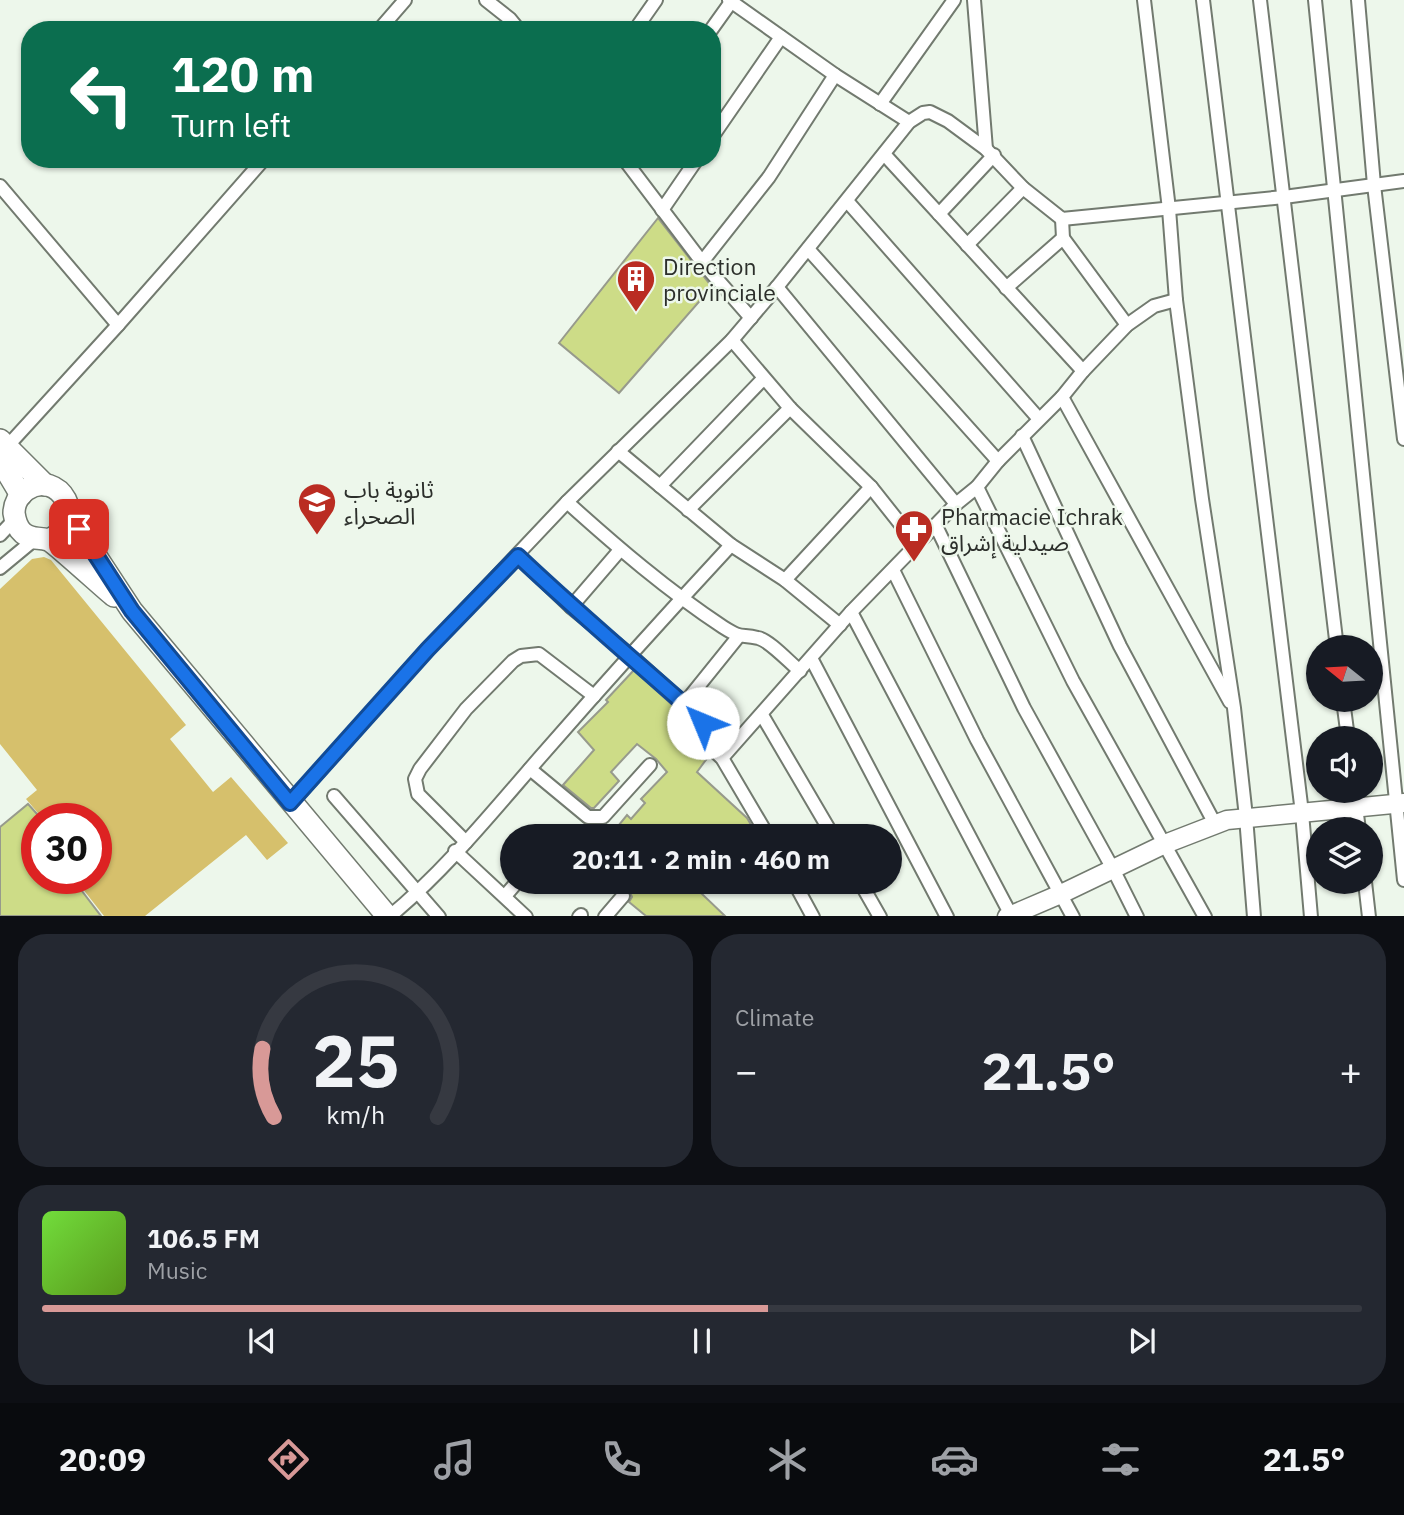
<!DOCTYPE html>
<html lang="en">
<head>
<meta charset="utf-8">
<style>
  body { margin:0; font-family:"IBM Plex Sans","Noto Sans Arabic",sans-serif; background:#242831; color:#f1f3f6; height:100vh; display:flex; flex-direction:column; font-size:26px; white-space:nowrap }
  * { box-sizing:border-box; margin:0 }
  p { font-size:23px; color:#9ea1a6 }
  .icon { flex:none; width:38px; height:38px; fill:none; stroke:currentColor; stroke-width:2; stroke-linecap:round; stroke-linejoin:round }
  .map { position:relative; height:916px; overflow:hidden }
  .panel { display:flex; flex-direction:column; gap:18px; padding:18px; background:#0d0f14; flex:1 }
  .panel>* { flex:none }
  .banner { position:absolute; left:21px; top:21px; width:700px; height:147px; border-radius:28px; box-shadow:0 2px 5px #0004; background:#0b6e4f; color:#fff; overflow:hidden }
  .needle { width:46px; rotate:288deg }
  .fabs { position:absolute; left:1306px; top:635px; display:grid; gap:14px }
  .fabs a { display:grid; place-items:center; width:77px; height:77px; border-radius:50%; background:#171b24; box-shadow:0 2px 5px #0004; font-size:35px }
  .speed { position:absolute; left:21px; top:803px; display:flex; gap:14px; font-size:35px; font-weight:700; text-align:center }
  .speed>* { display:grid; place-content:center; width:91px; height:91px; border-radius:50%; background:#171b24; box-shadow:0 2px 5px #0004; line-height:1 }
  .speed .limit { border:10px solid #d22; background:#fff; color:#111 }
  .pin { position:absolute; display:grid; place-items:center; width:60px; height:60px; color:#fff; margin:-30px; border-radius:14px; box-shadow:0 4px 10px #0006 }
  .me { position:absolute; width:77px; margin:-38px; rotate:315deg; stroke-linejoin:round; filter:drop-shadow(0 0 5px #0008) }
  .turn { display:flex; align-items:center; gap:24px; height:147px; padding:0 35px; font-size:32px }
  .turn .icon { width:91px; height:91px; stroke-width:2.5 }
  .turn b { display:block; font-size:49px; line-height:60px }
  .big { font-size:52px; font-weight:800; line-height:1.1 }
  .panel .tile { flex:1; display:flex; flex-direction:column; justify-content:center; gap:10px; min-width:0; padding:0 24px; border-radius:28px; background:#242831 }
  .panel .dial { align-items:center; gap:0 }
  .dial svg { height:182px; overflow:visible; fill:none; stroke:#363941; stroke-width:7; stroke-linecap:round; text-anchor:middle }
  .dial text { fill:#f1f3f6; stroke:none }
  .song { display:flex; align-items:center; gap:21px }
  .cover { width:84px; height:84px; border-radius:10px; background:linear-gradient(135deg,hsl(100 70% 55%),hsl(90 70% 35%)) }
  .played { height:7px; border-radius:4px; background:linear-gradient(90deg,#d89997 55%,#363941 55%) }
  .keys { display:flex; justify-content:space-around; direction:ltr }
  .heat { display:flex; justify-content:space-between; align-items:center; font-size:38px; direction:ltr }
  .panel .tiles { flex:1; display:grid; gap:18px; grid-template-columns:1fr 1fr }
  .tile:last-child { grid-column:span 2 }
  .trip { position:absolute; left:500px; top:824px; width:402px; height:70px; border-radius:35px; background:#171b24; box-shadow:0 2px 5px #0004; font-weight:800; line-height:70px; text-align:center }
  .tabs { display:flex; height:112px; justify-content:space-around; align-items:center; background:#090b0e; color:#9ea1a6 }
  .tabs .icon { width:49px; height:49px }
  .tabs .on { color:#d89997 }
  .tabs b { font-size:32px; color:#f1f3f6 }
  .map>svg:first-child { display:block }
  .green { fill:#d6c06c }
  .building { fill:#cddc87; stroke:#979a8c; stroke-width:2 }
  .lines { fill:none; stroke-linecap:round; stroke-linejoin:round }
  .street-casing { stroke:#727a6f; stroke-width:16 }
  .secondary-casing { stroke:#727a6f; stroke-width:21 }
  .primary-casing { stroke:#727a6f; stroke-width:24 }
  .street { stroke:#fff; stroke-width:12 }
  .secondary { stroke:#fff; stroke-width:18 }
  .primary { stroke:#fff; stroke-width:21 }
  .route-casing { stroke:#114b97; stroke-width:18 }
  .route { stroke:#1a73e8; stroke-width:12 }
  .labels { text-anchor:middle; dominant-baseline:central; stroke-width:5; stroke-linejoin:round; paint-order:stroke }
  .poi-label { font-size:23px; fill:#2c2f2b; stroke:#edf7eb; text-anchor:start }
</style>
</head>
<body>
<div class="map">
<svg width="1404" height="917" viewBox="0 0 1404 917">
  <rect width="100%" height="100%" fill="#edf7eb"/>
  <path class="green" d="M 44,557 L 51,560 L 186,725 L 170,739 L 213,792 L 231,777 L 288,843 L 267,860 L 246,835 L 145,916 L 104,916 L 75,879 L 96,878 L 96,819 L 43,819 L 26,799 L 37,790 L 0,744 L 0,589 L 32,559 Z"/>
  <g class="building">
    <path d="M 658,218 L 712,287 L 619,393 L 559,343 Z"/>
    <path d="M 634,670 L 692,723 L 687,730 L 689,738 L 708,757 L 697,772 L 747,818 L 756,833 L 752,836 L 610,836 L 627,815 L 631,819 L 645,803 L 641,799 L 667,772 L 656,759 L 637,744 L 611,772 L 619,781 L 594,808 L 591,808 L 563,785 L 594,750 L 578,732 L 608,702 L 606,700 Z"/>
    <path d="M 28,804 L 37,814 L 37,878 L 72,878 L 101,916 L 0,916 L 0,827 Z"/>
    <path d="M 607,882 L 713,882 L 702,894 L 725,916 L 646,916 L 629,902 L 632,897 L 629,890 L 624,887 L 616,890 Z"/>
  </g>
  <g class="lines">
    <g class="street-casing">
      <g id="street">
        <path d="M 486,0 L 510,19 L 519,30"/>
        <path d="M 729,0 L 835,75 L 909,122"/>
        <path d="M 974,0 L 986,149"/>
        <path d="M 1144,0 L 1169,209 L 1176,300 L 1202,499 L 1234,708 L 1246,817 L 1254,917"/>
        <path d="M 1203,0 L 1302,813 L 1311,917"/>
        <path d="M 1260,0 L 1337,648"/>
        <path d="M 1315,0 L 1404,880"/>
        <path d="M 1358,0 L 1374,185 L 1404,439"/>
        <path d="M 379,30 L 405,0"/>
        <path d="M 635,30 L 656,0"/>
        <path d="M 711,30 L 731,2"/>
        <path d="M 880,104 L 954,0"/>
        <path d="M 712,137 L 781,37"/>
        <path d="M 884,154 L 1083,371"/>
        <path d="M 624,159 L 702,262 L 751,318"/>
        <path d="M 0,186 L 118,325"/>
        <path d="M 847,201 L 1039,419"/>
        <path d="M 662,210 L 697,159"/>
        <path d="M 939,214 L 994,155"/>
        <path d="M 1062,219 L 1063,238 L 1127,325"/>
        <path d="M 967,245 L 1023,188"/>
        <path d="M 808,249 L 998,461"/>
        <path d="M 702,262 L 769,177 L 835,75"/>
        <path d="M 777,287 L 956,504"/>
        <path d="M 1006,288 L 1063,238"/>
        <path d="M 732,340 L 790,408 L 871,487 L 917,545"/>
        <path d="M 1062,397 L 1230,702"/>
        <path d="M 1022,436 L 1120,646 L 1215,824"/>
        <path d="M 3,451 L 118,325 L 264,159"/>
        <path d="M 618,451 L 731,545 L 785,580 L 840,625"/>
        <path d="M 660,486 L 763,379"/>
        <path d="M 977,487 L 1073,681 L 1205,917"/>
        <path d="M 567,502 C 617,547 667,590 723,627 C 742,639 739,634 758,638 C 769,640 790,663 800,671"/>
        <path d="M 688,510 L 790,408"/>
        <path d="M 936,526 L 1024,708 L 1113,869 L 1137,917"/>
        <path d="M 0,535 L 15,519"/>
        <path d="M 518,556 L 571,607 L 630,655 L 701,719 L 703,723 L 696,731 L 697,735 L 722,758 L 768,836"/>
        <path d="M 0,568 L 35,539"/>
        <path d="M 893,570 L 977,740 L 1073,917"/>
        <path d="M 785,580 L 871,487"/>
        <path d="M 571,607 L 620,550"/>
        <path d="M 851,612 L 1012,917"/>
        <path d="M 811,658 L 947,917"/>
        <path d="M 1343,700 L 1348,738"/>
        <path d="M 684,704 L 738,637"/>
        <path d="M 762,715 L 833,836"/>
        <path d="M 722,758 L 851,612 L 956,504 L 977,487 L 998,461 L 1062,397 L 1083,371 L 1127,325 L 1154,306 L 1176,300"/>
        <path d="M 530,769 L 588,817 L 603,817 L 650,765"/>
        <path d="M 1354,791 L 1359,830"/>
        <path d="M 334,796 L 439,917"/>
        <path d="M 291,803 L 428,649 L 567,502 L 732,340 L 777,287 L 909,122 L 923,113 L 930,112 L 948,121 L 986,149 L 1023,188 L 1062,219 L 1284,197 L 1404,181"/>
        <path d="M 466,842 L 418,794 L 415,779 L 420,769 L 466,709 L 513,661 L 521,656 L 539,654 L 594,696"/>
        <path d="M 455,851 L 526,917"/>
        <path d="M 794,882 L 813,917"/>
        <path d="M 860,882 L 880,917"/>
        <path d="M 1365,882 L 1369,917"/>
        <path d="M 505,896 L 517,882"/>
        <path d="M 389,917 C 445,871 494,810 542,755 C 604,684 667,614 731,545"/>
        <path d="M 579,917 L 581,915"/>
        <path d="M 605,917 L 623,896"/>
      </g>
    </g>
    <g class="secondary-casing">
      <path id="secondary" d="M 1007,917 L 1063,893 L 1165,844 L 1227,820 L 1404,803"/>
    </g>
    <g class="primary-casing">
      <g id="primary">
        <path d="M 0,440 L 45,485"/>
        <path d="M 0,460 L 21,495"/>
        <path d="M 69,515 L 132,611 L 388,917"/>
        <path d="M 48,540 C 92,522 58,467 26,490 C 19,495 14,504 14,513 C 15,520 17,528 23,533 C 31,540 38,537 48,540 C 54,542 104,588 114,596"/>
      </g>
    </g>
    <use href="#street" class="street"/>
    <use href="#secondary" class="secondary"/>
    <use href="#primary" class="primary"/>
  </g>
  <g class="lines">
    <g class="route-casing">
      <path id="route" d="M 79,529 L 132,611 L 290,803 L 428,649 L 518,556 C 577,612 640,665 701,719 L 703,723"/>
    </g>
    <use href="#route" class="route"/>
  </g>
  <defs>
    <g id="building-pin" transform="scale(2.0125)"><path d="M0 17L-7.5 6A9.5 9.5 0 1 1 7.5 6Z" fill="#ba2c22" stroke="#edf7eb"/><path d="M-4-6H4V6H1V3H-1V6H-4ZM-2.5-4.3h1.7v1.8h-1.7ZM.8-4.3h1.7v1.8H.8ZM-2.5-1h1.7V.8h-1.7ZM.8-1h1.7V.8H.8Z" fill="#fff"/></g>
    <g id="school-pin" transform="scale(2.0125)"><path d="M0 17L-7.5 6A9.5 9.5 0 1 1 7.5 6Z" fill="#ba2c22" stroke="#edf7eb"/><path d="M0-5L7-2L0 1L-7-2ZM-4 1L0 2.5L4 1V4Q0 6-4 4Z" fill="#fff"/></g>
    <g id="pharmacy-pin" transform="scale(2.0125)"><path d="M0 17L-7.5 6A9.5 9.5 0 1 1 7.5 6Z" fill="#ba2c22" stroke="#edf7eb"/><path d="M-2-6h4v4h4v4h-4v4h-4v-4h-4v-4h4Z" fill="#fff"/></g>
  </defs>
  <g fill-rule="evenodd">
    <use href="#building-pin" x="636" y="279"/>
    <use href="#school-pin" x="317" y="502"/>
    <use href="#pharmacy-pin" x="914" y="529"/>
  </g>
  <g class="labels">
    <g class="poi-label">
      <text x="663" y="266">Direction<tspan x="663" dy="26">provinciale</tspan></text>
      <text x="344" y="489">ثانوية باب<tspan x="344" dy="26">الصحراء</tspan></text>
      <text x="941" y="516">Pharmacie Ichrak<tspan x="941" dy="26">صيدلية إشراق</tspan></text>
    </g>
  </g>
</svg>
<div class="fabs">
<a><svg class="needle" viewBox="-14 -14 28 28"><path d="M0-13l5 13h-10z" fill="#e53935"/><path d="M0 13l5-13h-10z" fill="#9ea1a6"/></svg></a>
<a><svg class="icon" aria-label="sound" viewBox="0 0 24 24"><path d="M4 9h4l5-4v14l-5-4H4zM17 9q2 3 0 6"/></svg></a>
<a><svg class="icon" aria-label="layers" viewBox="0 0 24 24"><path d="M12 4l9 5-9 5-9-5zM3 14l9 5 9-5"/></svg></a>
</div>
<div class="speed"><div class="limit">30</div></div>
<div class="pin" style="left:79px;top:529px;background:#d93025"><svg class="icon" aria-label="arrive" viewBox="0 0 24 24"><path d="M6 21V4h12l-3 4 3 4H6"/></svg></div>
<svg class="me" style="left:703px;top:723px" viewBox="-20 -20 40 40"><circle r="19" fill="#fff"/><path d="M0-13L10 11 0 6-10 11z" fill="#1a73e8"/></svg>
<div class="trip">20:11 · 2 min · 460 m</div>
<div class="banner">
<div class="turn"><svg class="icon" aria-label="left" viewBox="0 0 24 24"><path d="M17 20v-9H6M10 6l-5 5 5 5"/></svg><div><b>120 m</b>Turn left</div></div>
</div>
</div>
<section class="panel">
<div class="tiles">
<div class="tile dial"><svg viewBox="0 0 100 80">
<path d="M14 69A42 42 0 1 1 86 69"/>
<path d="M14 69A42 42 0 0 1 9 39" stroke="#d89997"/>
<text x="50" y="56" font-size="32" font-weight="700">25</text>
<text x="50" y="72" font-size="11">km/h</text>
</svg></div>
<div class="tile"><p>Climate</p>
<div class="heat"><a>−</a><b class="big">21.5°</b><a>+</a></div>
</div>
<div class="tile">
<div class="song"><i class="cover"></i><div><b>106.5 FM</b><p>Music</p></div></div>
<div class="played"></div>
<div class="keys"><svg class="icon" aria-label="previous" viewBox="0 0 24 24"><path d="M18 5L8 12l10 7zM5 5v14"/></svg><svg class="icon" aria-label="pause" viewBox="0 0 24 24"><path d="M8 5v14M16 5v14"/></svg><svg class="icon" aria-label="next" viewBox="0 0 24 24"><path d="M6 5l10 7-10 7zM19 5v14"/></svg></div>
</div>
</div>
</section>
<nav class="tabs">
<b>20:09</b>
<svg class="icon on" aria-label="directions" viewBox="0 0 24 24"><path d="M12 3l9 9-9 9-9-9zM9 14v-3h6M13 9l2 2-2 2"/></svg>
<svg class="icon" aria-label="music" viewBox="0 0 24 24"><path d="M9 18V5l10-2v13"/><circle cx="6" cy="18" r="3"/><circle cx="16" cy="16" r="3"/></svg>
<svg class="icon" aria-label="phone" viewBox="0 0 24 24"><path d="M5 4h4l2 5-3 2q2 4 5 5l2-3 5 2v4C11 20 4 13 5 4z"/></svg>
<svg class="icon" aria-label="climate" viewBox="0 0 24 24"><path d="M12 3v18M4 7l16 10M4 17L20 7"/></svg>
<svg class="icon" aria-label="car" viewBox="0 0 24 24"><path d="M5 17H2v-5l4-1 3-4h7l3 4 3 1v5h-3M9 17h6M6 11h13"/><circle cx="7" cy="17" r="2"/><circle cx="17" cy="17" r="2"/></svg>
<svg class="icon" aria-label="filters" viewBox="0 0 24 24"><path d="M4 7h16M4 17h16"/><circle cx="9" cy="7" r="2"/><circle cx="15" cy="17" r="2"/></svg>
<b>21.5°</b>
</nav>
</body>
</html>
